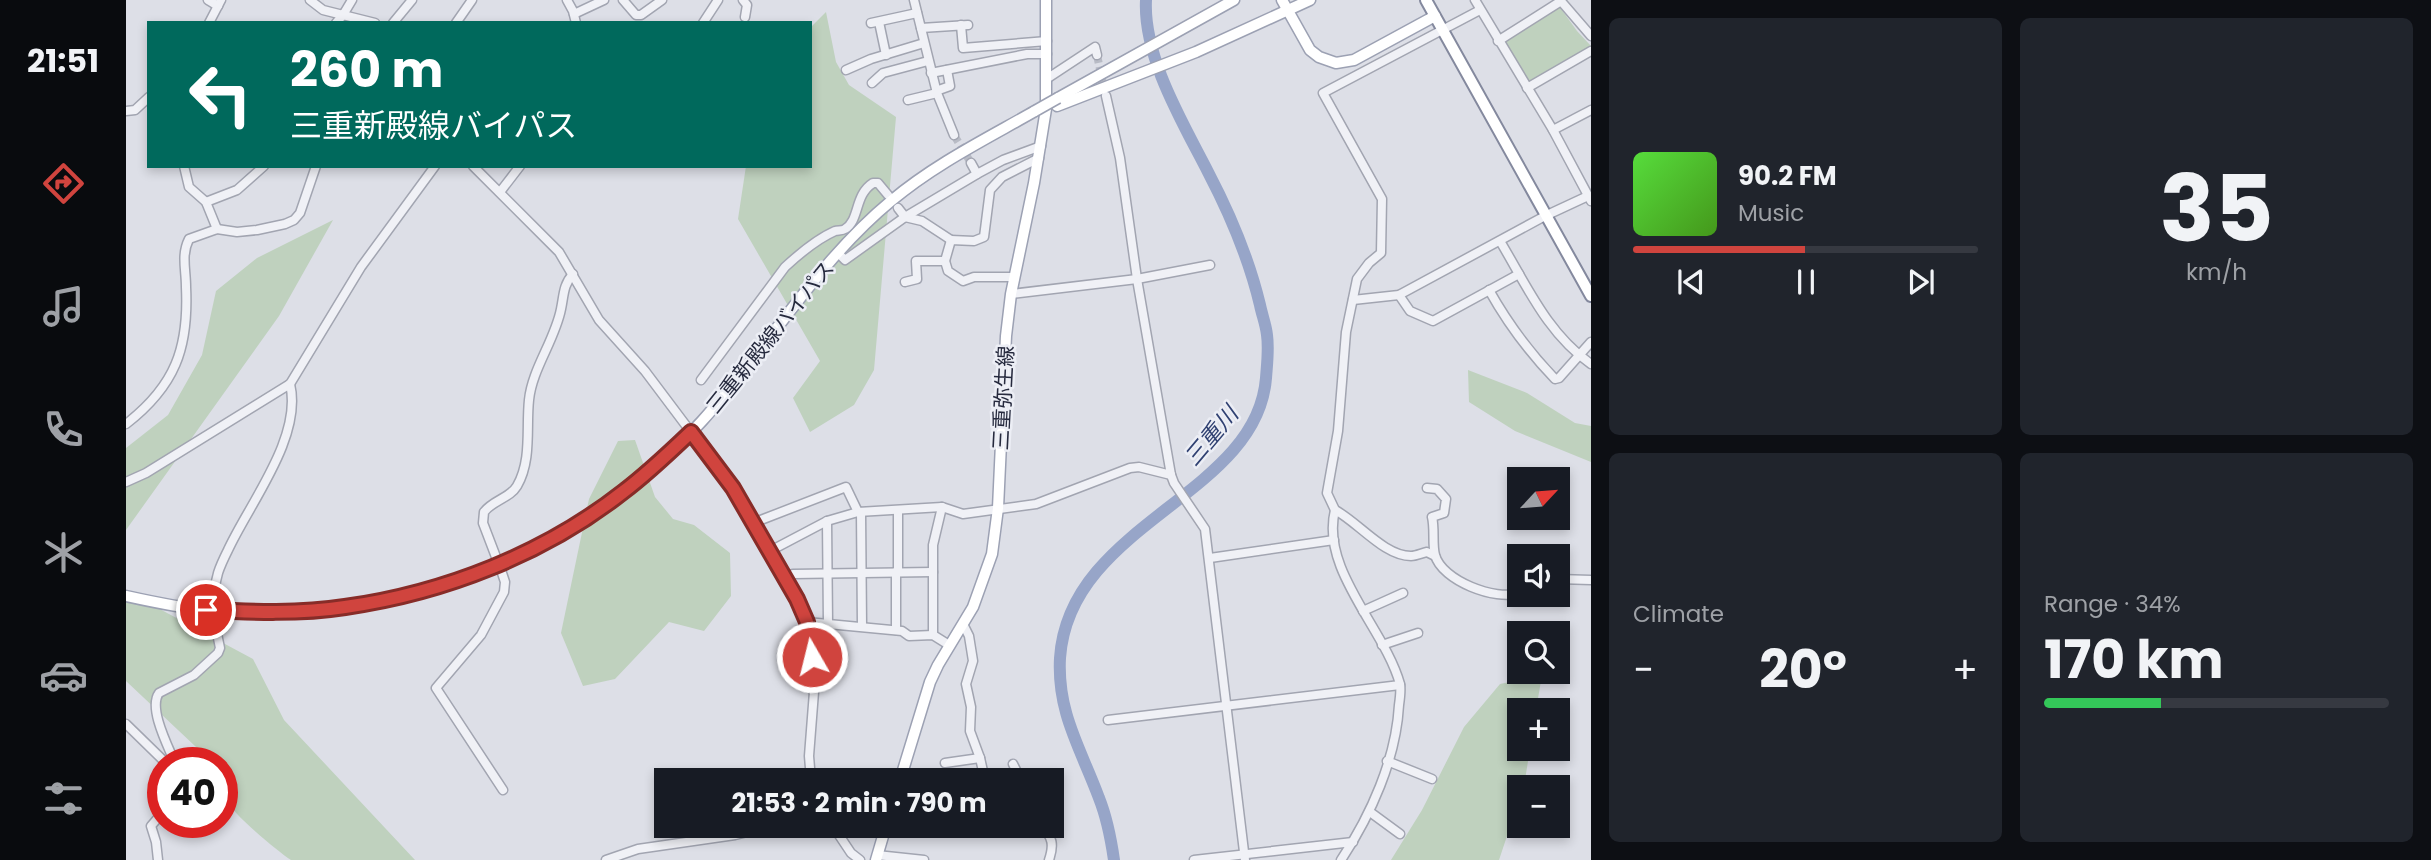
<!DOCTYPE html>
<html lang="en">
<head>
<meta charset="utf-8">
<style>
  body { margin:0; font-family:Poppins,"Noto Sans JP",sans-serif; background:#20242c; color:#f1f3f6; height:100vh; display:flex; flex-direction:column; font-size:26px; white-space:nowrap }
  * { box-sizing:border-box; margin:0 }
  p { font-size:23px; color:#9ea1a6 }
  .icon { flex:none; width:38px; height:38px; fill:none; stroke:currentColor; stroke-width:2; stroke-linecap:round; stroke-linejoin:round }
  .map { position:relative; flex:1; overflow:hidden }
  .sheet { display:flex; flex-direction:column; gap:18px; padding:18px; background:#0d0f14; width:840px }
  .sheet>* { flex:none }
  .hud { position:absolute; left:21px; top:21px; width:665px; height:147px; border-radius:0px; box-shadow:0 4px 10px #0003; background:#00695c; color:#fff; overflow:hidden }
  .needle { width:46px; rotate:64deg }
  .buttons { position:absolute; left:1381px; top:467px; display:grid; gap:14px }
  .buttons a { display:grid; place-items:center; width:63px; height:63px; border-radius:0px; background:#171b24; box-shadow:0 4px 10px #0003; font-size:35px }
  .speed { position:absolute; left:21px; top:747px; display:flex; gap:14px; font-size:35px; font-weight:700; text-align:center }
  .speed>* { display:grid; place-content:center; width:91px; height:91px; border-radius:50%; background:#171b24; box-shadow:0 4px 10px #0003; line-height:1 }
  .speed .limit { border:10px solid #d22; background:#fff; color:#111 }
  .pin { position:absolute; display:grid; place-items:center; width:60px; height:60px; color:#fff; margin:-30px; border:4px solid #fff; border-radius:50%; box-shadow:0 2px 7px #0007 }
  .me { position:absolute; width:77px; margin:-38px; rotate:352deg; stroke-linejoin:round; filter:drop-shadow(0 0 5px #0008) }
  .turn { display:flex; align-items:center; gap:24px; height:147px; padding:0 28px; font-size:32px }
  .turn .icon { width:91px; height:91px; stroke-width:2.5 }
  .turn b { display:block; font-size:49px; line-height:60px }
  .big { font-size:52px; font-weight:700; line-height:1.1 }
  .sheet .tile { flex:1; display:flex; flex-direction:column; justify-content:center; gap:10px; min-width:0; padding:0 24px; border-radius:10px; background:#20242c }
  .sheet .dial { align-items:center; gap:0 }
  .dial b { font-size:91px; line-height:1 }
  .song { display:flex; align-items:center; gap:21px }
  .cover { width:84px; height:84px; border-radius:10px; background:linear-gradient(135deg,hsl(110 70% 55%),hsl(100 70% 35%)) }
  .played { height:7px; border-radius:4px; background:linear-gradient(90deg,#d0443e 50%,#363941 50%) }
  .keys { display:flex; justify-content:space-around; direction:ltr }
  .heat { display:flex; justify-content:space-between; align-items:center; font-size:38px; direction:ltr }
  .charge { height:10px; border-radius:5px; background:linear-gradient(90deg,#34c759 34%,#363941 0) }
  .sheet .tiles { flex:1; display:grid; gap:18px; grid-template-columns:repeat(2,1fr) }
  .trip { position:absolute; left:528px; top:768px; width:410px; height:70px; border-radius:0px; background:#171b24; box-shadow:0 4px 10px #0003; font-weight:700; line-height:70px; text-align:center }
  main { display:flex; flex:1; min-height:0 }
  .menu { display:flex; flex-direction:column; width:126px; justify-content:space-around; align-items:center; background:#090b0e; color:#9ea1a6 }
  .menu .icon { width:49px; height:49px }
  .menu .selected { color:#d0443e }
  .menu b { font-size:32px; color:#f1f3f6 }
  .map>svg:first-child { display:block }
  .green { fill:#bfd1be }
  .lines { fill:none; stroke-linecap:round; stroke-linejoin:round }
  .river { stroke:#97a5c8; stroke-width:12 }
  .minor-tunnel { stroke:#b8bbc5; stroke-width:8; stroke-dasharray:8 4; stroke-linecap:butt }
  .minor-casing { stroke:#a2a5b1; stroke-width:11 }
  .major-casing { stroke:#9ca1b3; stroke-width:13 }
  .highway-casing { stroke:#84899e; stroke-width:14 }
  .minor { stroke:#f0f1f6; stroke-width:8 }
  .major { stroke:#fff; stroke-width:10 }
  .highway { stroke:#fff; stroke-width:10 }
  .minor-bridge-casing { stroke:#a2a5b1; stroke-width:11; stroke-linecap:butt }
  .major-bridge-casing { stroke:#9ca1b3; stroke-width:13; stroke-linecap:butt }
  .minor-bridge { stroke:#f0f1f6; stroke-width:8 }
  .major-bridge { stroke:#fff; stroke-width:10 }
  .route-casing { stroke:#872c28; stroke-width:18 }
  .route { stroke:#d0443e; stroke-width:12 }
  .labels { text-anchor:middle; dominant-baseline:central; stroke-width:5; stroke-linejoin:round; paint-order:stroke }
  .street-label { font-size:21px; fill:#262a3e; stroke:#eceef5 }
  .water-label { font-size:23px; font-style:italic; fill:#304172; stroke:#eceef5 }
</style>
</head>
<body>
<main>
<nav class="menu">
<b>21:51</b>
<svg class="icon selected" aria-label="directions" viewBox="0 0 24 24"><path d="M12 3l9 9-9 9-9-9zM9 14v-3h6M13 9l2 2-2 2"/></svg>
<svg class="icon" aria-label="music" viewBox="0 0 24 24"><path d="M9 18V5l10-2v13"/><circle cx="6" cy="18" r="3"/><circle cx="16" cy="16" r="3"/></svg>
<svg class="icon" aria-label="phone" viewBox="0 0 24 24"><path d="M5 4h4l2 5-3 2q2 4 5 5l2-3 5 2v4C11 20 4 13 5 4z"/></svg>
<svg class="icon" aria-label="climate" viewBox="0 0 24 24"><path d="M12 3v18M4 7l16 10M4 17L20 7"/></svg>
<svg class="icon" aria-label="car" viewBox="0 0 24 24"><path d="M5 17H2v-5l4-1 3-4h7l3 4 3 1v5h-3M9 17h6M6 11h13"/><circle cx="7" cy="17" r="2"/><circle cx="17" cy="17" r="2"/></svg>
<svg class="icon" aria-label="filters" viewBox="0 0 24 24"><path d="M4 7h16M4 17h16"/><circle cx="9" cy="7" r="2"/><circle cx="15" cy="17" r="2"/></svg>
</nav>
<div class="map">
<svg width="1465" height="860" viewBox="0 0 1465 860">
  <rect width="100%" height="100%" fill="#dddfe7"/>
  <g class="green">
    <path d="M 1433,6 L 1451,31 L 1465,46 L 1465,50 L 1403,89 L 1376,42 Z"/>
    <path d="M 700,12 L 710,62 L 723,85 L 770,117 L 748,370 L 728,405 L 684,432 L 667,398 L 694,361 L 612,219 L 620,166 L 684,166 L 684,28 Z"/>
    <path d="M 207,220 L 153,316 L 0,530 L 0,448 L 42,415 L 76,355 L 90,291 L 131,258 Z"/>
    <path d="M 1342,370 L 1401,393 L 1449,423 L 1465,426 L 1465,462 L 1389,431 L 1343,402 Z"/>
    <path d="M 509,440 L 529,497 L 547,519 L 568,525 L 604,553 L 605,596 L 578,631 L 543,622 L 489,679 L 457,686 L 435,633 L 463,499 L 492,441 Z"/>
    <path d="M 0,591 L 127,659 L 158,720 L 289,860 L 165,860 C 151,851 107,814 101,801 C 96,789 96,776 96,763 L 87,763 L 0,681 Z"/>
    <path d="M 1416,675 L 1410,710 L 1393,710 L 1393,749 L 1404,749 L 1398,786 L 1393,788 L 1393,800 L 1373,860 L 1265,860 L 1296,810 L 1338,727 L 1374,684 Z"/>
  </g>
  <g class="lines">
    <path class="river" d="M 988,860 C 985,839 981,818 973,798 C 955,749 931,713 934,658 C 943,523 1131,496 1140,378 C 1141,364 1143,349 1141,335 C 1140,325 1136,315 1134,305 C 1123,259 1104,214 1082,172 C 1057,123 1017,57 1020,0"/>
    <g class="minor-tunnel">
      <path d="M 971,55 L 979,93"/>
      <path d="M 828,135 L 845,163"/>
    </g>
    <g class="minor-casing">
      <g id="minor">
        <path d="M 82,0 L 92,6"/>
        <path d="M 184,0 L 197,10 L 217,15 L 226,0"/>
        <path d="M 441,0 L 447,11 L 450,23"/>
        <path d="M 497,0 L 510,15 L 515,15 L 536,0"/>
        <path d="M 617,0 L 621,5 L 619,17"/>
        <path d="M 1349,0 L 1427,130 L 1465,201"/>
        <path d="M 1434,0 L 1465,36"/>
        <path d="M 448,14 L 478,0"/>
        <path d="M 753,22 L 760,55"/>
        <path d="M 83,23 L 95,0"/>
        <path d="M 210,23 L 217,15 L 249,23"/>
        <path d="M 267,23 L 286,0"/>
        <path d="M 330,23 L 346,0"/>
        <path d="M 577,23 L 592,0"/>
        <path d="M 745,23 L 791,13"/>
        <path d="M 835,25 L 837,48 L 921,41"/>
        <path d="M 795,28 L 842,25"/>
        <path d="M 1372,41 L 1435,1"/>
        <path d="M 720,70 L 745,59 L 798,43"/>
        <path d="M 805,73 L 901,54 L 921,54"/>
        <path d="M 922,78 L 969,47 L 971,55"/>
        <path d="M 746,83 L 757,73 L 802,61"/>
        <path d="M 1401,88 L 1465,51"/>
        <path d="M 810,91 L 824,86 L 821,70"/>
        <path d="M 811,93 L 828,135"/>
        <path d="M 980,96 L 994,158 L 1011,279 L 1045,475 L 1048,483 L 1079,529 L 1119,860"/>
        <path d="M 782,100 L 811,93 L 788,0"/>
        <path d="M 0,111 L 9,110 L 23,97"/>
        <path d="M 1427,130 L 1465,110"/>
        <path d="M 845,163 L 851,174 L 877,160 L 915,146"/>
        <path d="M 58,166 L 63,187 L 80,202 L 91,229"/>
        <path d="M 347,166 L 433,252 L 473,320 L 519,371 L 607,488 L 671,599 L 681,622 L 689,679 L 683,756 L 685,780"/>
        <path d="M 374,192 L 394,166"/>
        <path d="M 80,202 L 111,190 L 138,166"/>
        <path d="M 772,208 L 779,217 L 796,221 L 825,240"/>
        <path d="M 1374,241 C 1401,286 1421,333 1465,364"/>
        <path d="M 712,253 L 719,260 L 779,217 L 851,174"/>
        <path d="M 819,261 L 825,240 L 848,241 L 858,237 L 864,190 L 876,177 L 913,158"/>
        <path d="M 779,282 L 791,279 L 790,261 L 819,261 L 822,271 L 837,281 L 848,277 L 888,277"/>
        <path d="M 1363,290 C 1382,324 1403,352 1429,379 L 1433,378 L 1465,342"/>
        <path d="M 885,294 L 1011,279 L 1084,265"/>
        <path d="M 1273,295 L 1284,311 L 1307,321 L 1393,274"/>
        <path d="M 1227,300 L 1273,295 L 1419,216 L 1462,196"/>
        <path d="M 575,380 L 659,267 C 672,255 693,238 709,231 C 712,230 716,231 719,229 C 734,220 728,195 747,183 L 752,183 L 762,195"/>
        <path d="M 0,424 C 49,386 63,348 60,287 C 60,269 55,255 63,239 L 91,229 L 111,232 L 131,230 L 159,224 L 168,220 L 174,213 L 190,166"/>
        <path d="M 0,482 L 20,473 L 164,384 L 235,267 L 309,166"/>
        <path d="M 1301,488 L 1311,489 L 1320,499 L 1318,513 L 1306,517 C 1309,529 1306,544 1309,555 C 1316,581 1370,601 1393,593"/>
        <path d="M 1209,510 C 1232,522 1258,556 1285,556 C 1290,556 1296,553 1301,552 L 1309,556"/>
        <path d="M 772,511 L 772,572"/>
        <path d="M 735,512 L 736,626"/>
        <path d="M 701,521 L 702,624"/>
        <path d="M 627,523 L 720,487 L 732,512"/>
        <path d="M 644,551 L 701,521 L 732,512 L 816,507 L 837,514 L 910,504 L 1004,468 L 1013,467 L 1045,475"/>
        <path d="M 370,557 L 357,523 L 358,512 C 367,500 384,498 391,486 C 406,460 400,428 403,400 C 406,369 429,340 435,309 C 438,295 437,285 447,274"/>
        <path d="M 1084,558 L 1208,540"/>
        <path d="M 375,570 L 379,582 L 378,592 L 355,635 L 310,688 L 377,790"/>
        <path d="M 770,572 L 770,630"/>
        <path d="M 659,577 L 667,574 L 807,572"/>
        <path d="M 1432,579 L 1465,580"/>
        <path d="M 89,596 C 88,579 94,566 102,550 C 123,504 177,437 164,384"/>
        <path d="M 1237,611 L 1277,593"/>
        <path d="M 681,622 L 776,631 L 783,636 L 807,635 L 823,645"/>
        <path d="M 837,624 L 843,636 L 847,661 L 840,684 L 845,707 L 844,731 L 854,758 L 859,780"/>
        <path d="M 807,635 L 807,545 L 816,507"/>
        <path d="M 1256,645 L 1292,633"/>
        <path d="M 982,720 L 1274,685"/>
        <path d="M 0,724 L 40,763"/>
        <path d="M 1261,761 L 1306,779"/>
        <path d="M 49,763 C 42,746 22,708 33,693 L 68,675 L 92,653 L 94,648 L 89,624"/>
        <path d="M 819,763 L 854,758"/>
        <path d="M 887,764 L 895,780"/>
        <path d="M 824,780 L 858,778"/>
        <path d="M 1244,812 L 1274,834"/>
        <path d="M 707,826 L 725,853 L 734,860"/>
        <path d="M 915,826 C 927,837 928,845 923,860"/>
        <path d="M 751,855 L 798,860"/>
        <path d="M 32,860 L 30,842 L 25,826 L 37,812"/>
        <path d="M 480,860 L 512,849 L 609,835 L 646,826"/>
        <path d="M 1068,860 L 1227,842"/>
        <path d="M 1215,860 C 1245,815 1270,759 1273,705 C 1274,698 1275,690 1274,684 C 1259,629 1194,570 1209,510 L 1201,493 L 1212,431 L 1220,332 L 1231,279 L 1243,263 L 1255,253 L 1256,199 L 1197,93 L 1354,10"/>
      </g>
    </g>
    <g class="major-casing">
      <g id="major">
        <path d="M 1156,0 L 1184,50 L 1193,57 L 1210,63 L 1228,60 L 1309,16"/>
        <path d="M 932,98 L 1108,0"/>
        <path d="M 931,106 L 1070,52 L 1184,0"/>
        <path d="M 0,596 C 27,602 54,608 81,610 C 264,627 452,557 576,421 C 641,349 690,263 765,201 C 809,164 860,139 909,111"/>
        <path d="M 774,780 L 804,682 L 812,665 L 847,607 L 866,554 L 872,508 L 880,336 L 885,294 L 908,183 L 920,109 L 920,0"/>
        <path d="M 750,860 L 760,826"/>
      </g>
    </g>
    <g class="highway-casing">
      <path id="highway" d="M 1300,0 L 1465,296"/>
    </g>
    <use href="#minor" class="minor"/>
    <use href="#major" class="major"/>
    <use href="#highway" class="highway"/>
    <g class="minor-bridge-casing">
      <g id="minor-bridge">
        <path d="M 370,557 L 375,570"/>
        <path d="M 89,624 L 89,596"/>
      </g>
    </g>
    <g class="major-bridge-casing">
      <path id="major-bridge" d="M 909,111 L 932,98"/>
    </g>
    <use href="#minor-bridge" class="minor-bridge"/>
    <use href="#major-bridge" class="major-bridge"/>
  </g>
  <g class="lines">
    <g class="route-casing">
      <path id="route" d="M 80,610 C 126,612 174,614 219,607 C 318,593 418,554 497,492 C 521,474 543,453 565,432 L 607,488 L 671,599 L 681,622 L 686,657"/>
    </g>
    <use href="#route" class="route"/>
  </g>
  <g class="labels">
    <g class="street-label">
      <text transform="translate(644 337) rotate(-51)">三重新殿線バイパス</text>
      <text transform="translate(877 398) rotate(-87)">三重弥生線</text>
    </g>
    <g class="water-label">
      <text transform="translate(1085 436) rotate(-50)">三重川</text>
    </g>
  </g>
</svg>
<div class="buttons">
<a><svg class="needle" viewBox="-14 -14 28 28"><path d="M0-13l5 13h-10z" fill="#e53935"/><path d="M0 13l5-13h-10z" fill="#9ea1a6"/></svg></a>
<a><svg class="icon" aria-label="sound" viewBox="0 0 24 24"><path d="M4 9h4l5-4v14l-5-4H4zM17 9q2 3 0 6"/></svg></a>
<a><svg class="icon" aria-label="search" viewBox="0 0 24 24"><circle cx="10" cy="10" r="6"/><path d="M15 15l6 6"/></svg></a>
<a>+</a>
<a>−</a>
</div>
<div class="speed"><div class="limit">40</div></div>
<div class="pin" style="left:80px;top:610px;background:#d93025"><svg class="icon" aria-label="arrive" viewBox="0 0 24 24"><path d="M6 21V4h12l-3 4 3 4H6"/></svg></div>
<svg class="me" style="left:686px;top:657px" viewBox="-20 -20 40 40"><circle r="17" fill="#d0443e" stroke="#fff" stroke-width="3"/><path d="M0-11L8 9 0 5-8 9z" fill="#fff"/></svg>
<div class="trip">21:53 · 2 min · 790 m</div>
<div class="hud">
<div class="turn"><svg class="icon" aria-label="left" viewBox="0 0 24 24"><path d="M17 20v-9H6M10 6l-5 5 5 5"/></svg><div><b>260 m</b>三重新殿線バイパス</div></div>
</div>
</div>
<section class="sheet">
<div class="tiles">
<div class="tile">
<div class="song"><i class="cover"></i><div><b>90.2 FM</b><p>Music</p></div></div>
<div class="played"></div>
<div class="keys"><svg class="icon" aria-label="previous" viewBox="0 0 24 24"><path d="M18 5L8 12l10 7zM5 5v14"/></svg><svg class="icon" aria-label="pause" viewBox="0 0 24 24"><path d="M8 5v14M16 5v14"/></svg><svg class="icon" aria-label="next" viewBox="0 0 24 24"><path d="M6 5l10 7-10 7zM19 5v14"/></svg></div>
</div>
<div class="tile dial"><b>35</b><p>km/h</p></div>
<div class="tile"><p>Climate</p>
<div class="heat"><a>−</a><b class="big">20°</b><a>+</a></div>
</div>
<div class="tile"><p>Range · 34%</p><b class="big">170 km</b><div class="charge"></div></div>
</div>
</section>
</main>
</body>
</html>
